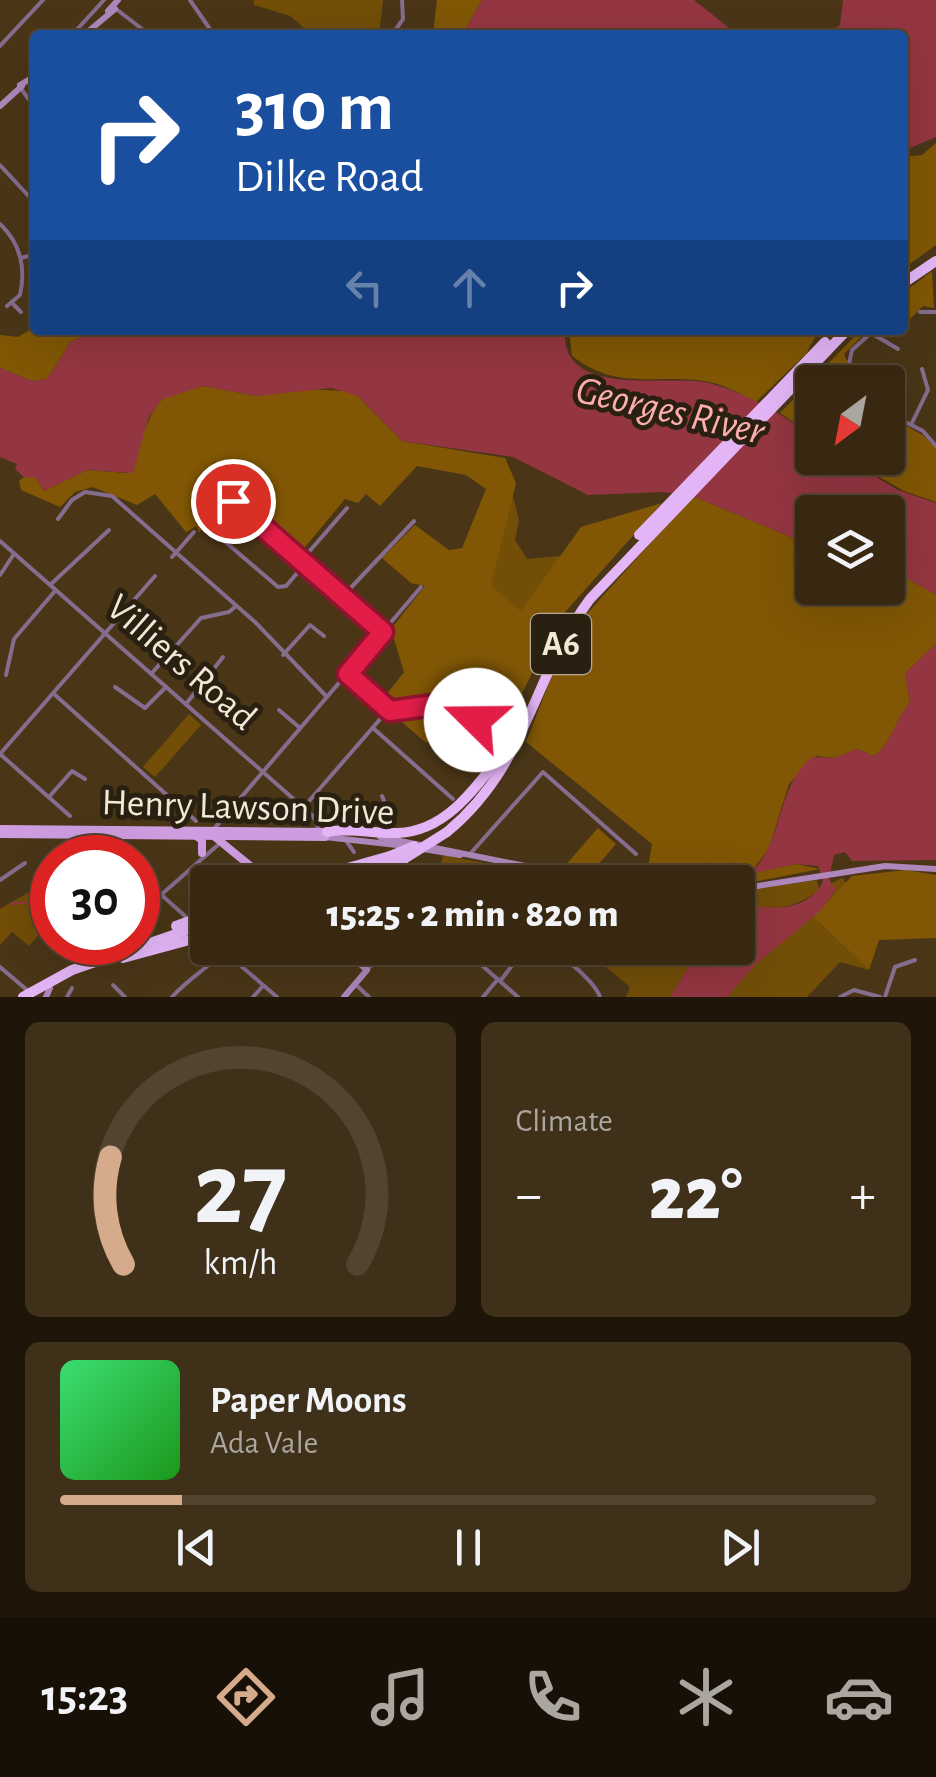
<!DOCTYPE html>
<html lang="en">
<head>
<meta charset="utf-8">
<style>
  body { margin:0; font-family:"Alegreya Sans",sans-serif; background:#3f301a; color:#f1f3f6; height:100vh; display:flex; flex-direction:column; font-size:38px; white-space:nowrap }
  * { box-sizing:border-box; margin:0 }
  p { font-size:32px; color:#aba69f }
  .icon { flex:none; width:55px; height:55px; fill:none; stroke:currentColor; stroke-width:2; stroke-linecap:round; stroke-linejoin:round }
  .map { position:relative; height:997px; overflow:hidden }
  .side { display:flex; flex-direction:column; gap:25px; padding:25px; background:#1f1609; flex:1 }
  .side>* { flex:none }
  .banner { position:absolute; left:30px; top:30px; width:878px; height:305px; border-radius:10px; box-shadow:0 10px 40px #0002,0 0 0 2px #524431; background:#1a4fa0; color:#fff; overflow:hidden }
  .needle { width:65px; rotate:212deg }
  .tools { position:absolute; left:795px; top:365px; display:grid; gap:20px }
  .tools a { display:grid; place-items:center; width:110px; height:110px; border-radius:10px; background:#382811; box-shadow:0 10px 40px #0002,0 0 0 2px #524431; font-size:50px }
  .speed { position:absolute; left:30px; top:835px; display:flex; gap:20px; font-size:50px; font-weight:700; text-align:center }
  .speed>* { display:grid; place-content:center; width:130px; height:130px; border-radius:50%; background:#382811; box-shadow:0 10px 40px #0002,0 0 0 2px #524431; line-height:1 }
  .speed .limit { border:15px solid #d22; background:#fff; color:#111 }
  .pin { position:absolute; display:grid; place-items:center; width:85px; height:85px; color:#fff; margin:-42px; border:5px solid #fff; border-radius:50%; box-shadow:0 2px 10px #0007 }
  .me { position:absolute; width:110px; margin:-55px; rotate:292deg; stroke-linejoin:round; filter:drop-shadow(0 0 8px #0008) }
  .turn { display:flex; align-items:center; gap:35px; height:210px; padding:0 40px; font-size:45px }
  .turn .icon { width:130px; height:130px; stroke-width:2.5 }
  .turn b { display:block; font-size:70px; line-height:85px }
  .lanes { display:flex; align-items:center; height:95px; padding:0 40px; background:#0003; justify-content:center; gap:50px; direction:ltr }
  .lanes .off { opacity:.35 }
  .big { font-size:75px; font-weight:800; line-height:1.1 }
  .side .widget { flex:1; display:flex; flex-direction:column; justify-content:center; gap:15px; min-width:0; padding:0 35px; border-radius:15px; background:#3f301a }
  .side .dial { align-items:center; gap:0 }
  .dial svg { height:260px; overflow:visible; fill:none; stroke:#524431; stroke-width:7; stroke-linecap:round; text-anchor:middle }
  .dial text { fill:#f1f3f6; stroke:none }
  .song { display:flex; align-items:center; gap:30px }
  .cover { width:120px; height:120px; border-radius:15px; background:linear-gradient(135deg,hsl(140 70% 55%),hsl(120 70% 35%)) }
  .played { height:10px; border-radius:5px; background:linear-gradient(90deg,#d6ab8b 15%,#524431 15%) }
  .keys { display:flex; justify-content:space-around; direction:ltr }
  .heat { display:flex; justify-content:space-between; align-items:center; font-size:55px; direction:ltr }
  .side .tiles { flex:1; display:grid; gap:25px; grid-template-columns:1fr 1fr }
  .widget:last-child { grid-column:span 2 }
  .trip { position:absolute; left:190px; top:865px; width:565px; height:100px; border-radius:10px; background:#382811; box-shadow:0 10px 40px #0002,0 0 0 2px #524431; font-weight:800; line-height:100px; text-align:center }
  .menu { display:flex; height:160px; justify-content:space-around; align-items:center; background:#161007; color:#aba69f }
  .menu .icon { width:70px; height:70px }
  .menu .on { color:#d6ab8b }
  .menu b { font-size:45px; color:#f1f3f6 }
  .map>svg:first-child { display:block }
  .green { fill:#724e07 }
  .forest { fill:#815705 }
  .water { fill:#943641 }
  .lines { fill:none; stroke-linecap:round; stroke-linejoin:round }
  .stream { stroke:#943641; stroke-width:2.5 }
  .street { stroke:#856d8e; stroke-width:4 }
  .secondary { stroke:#ae88bc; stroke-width:6 }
  .primary { stroke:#ce9de0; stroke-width:8 }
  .highway { stroke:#e4b5f6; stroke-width:10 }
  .highway-bridge { stroke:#e4b5f6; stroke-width:10 }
  .route-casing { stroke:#92132f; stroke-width:25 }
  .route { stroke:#e11d48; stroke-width:18 }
  .labels { text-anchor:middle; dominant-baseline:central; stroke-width:10; stroke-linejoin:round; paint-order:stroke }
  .shield { fill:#292012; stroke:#b6ab9a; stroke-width:2.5 }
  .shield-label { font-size:35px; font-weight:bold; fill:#f3e7d5 }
  .street-label { font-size:38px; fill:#f3e7d5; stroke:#292012 }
  .water-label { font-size:40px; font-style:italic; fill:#fcadb0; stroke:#292012 }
</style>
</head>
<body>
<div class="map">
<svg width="936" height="997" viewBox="0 0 936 997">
  <rect width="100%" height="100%" fill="#4a3617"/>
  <g class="green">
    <path d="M 254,0 L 383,0 L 379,35 L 312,35 L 290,16 L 254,5 Z"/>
    <path d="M 512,493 L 519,520 L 515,540 L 527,559 L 560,556 L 500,728 L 391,632 Z"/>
    <path d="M 189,714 L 201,725 L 155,777 L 143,767 Z"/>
    <path d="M 443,855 L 582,882 L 437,882 Z"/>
    <path d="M 842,878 L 848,885 L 819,923 L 869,970 L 840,962 L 807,997 L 727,997 L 754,965 L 820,911 L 834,892 L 832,883 Z"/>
    <path d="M 817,880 L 819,890 C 796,909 769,912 741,903 L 738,906 L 738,892 Z"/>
    <path d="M 34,889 L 52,898 L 52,919 L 29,946 L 12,932 L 0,945 L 0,909 Z"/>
    <path d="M 583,948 L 700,948 L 670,997 L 626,997 L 630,987 Z"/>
  </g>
  <g class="forest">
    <path d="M 437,0 L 482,0 L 462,35 L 433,35 Z"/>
    <path d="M 936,143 L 936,245 L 903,269 L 903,157 L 922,155 Z"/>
    <path d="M 932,271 L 934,308 L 923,306 L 908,321 L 903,321 L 903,293 Z"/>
    <path d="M 35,327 L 35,330 L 95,330 L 71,342 L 47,379 L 32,381 L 0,368 L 0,335 L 18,337 Z"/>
    <path d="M 569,330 L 827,330 L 815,337 L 806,354 L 756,402 C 740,394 722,383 704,381 C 652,374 619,391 572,356 Z"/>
    <path d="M 861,330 L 868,330 L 844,354 L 856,382 L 812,382 L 812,435 L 780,413 Z"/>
    <path d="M 203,386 L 258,396 L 302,389 L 346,391 L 358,396 L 402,441 L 505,458 L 516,483 L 491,586 L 521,611 L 581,527 L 662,503 L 558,620 L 505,728 L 465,695 L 392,709 L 382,700 L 404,672 L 391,629 L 425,586 L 411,583 L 382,558 L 415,525 L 449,550 L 462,548 L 486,489 L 466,475 L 417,466 L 380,506 L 366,494 L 358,503 L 345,499 L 300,553 L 233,494 L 199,533 L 196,526 L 186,532 L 155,494 L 137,505 L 93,487 L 75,492 L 60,507 L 21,490 L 19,481 L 24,477 L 35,477 L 44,491 L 87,470 L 126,473 C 136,455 150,408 163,399 C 174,393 191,390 203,386 Z"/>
    <path d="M 888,416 L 923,435 L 936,448 L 936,502 L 904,491 L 846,458 L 888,458 Z"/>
    <path d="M 693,496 L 812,546 L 812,588 L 888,588 L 888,567 L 936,595 L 936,644 L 905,673 L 910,702 C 896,718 891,746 874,756 L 857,749 L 835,758 L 816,756 L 789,784 L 769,848 L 751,873 L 796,864 L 820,869 L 738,885 L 611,880 L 621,867 L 631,874 L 649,862 L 652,844 L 526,742 L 560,655 L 583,618 Z"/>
    <path d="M 459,705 L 426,743 L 395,716 Z"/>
    <path d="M 598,828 L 616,844 L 590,874 L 563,868 Z"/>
    <path d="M 906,870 L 936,875 L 936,938 L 879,940 L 869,970 L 813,917 L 852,876 Z"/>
  </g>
  <g class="water">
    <path d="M 482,0 L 694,0 L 738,35 L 462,35 Z"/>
    <path d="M 843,0 L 936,0 L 936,137 L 903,151 L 902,35 L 825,35 L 840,25 Z"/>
    <path d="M 95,330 L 565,330 C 560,401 670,373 709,383 C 743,392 785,415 812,437 L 812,458 L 844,458 L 898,490 L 936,503 L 936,595 L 888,567 L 888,512 L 812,512 L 812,546 L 693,496 L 663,492 L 588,495 L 513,457 L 402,441 L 358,396 L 331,388 L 258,396 L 203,386 L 161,400 L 148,419 L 133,473 L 87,470 L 44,491 L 35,477 L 25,478 L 15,469 L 17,464 L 0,457 L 0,368 L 32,381 L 47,379 L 71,342 Z"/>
    <path d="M 936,644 L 936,860 L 852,861 L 845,852 L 834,855 L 829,879 L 836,890 L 820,911 L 755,965 L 727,997 L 670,997 L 700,948 L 738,948 L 740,902 C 768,912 812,911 823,880 L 818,866 L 795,864 L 750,874 C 785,840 775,788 812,757 L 835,758 L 857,749 L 874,756 C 891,746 896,718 910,702 L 905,673 Z"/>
  </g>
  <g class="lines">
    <path class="stream" d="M 11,904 L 29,902 L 52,911"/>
    <g class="street">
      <path d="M 190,0 L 214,35"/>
      <path d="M 116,9 L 150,35"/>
      <path d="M 72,35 L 104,0"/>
      <path d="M 392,35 L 403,19 L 402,0"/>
      <path d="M 0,46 L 43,0"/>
      <path d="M 22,90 L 35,108"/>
      <path d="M 0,165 L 35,203"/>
      <path d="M 0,224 C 21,244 26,268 20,295 L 7,306"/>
      <path d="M 21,258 L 35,254"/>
      <path d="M 13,304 L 21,312"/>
      <path d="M 920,312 L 936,312"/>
      <path d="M 866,382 L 849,364 L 852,350 L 871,333 L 898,349"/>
      <path d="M 888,413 L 923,431 L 936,446"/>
      <path d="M 911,425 L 928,390 L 922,369"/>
      <path d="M 233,501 L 383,632"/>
      <path d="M 58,519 L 72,500 L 85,492 L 112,496 L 255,622 L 327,697"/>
      <path d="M 223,540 L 278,587 L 286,586 L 305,564"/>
      <path d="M 0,541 L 313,816 L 319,830"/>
      <path d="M 172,557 L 194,532"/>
      <path d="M 301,561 L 347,508"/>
      <path d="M 0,575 L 14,554"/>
      <path d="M 50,585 L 109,530"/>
      <path d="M 342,597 L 414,521"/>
      <path d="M 283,655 L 310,625 L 324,636"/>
      <path d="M 151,674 L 201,618 L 229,612 L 236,606"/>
      <path d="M 348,674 L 391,711 L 459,702 L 494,729"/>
      <path d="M 6,675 L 14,639 L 55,591"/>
      <path d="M 115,687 L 145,708 L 166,687"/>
      <path d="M 54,694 L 196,821"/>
      <path d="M 186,704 L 223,657"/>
      <path d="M 279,710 L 300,728"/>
      <path d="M 373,728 L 453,799"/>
      <path d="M 466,752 L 458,741 L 478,717"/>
      <path d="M 0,754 L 155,576"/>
      <path d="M 0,754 L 70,816"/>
      <path d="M 382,796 L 387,808 L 385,830"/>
      <path d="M 49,797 L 72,771 L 85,779"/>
      <path d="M 303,808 L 388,710"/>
      <path d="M 214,829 L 421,587"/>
      <path d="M 103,838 L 119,858"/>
      <path d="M 347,842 L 354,852"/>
      <path d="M 470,854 L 543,772 L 636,854"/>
      <path d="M 138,874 L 185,916"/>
      <path d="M 0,880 L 25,863"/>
      <path d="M 388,881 L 389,882"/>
      <path d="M 138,915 L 219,844"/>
      <path d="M 220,948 L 277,997"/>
      <path d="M 462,948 L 518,997"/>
      <path d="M 0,967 L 27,990"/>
      <path d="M 367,970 L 387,948"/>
      <path d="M 500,981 C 508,972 518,955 528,950 C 550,939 595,981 600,997"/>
      <path d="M 355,984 L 369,997"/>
      <path d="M 113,985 L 125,997"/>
      <path d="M 67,997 L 72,988"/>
      <path d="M 172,997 C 189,978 207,969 224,951"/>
      <path d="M 253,997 L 263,986"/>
      <path d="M 483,997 L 498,979"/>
      <path d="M 840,997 L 854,990 L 880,997"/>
      <path d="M 885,997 L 895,967 L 915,960"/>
    </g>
    <g class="secondary">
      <path d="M 108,11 L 118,0"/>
      <path d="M 84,35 L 115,9"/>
      <path d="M 20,85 L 35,76"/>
      <path d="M 0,106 L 22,86"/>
      <path d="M 325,837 L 406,846"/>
      <path d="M 380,837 L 605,882"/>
      <path d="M 423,849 L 460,855"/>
      <path d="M 738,889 L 885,866 L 936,869"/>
      <path d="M 341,948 L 367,970 L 344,997"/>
      <path d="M 46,997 L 50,988"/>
    </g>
    <g class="primary">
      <path d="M 0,829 L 327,832"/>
      <path d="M 0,834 L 325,837"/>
      <path d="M 195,835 L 202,840 L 202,853"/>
      <path d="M 215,837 L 270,882"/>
    </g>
    <g class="highway">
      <path d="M 902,284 L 936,261"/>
      <path d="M 639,535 L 825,342"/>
      <path d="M 327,832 C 350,827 375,834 398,833 C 452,831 482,777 512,741"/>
      <path d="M 447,832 C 529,764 531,678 590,599 L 847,330"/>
      <path d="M 257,873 L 260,882"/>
      <path d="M 298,882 L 390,856"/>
      <path d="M 343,882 L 404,859"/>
      <path d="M 176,926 L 208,914"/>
      <path d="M 123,958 L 208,935"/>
      <path d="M 23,997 L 72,970 L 208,923"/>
    </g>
    <g class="highway-bridge">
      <path d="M 390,856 L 414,846"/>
      <path d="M 404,859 L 447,832"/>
    </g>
  </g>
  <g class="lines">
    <g class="route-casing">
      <path id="route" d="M 233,501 L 383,632 L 348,674 L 390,711 L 456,702 L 478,717 L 476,720"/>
    </g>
    <use href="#route" class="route"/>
  </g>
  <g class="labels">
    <rect class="shield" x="531" y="614" width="60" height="60" rx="8"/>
    <g class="shield-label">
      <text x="561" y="644">A6</text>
    </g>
    <g class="street-label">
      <text transform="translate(181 663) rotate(41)">Villiers Road</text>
      <text transform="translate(248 808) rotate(2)">Henry Lawson Drive</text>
    </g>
    <g class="water-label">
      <text transform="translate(670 411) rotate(13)">Georges River</text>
    </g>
  </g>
</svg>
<div class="tools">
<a><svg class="needle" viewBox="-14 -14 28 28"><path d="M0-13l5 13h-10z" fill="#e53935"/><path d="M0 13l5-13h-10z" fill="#aba69f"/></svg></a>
<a><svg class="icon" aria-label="layers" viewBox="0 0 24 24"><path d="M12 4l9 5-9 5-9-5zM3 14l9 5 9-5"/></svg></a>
</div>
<div class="speed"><div class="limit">30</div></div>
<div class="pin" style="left:233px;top:501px;background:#d93025"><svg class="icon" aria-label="arrive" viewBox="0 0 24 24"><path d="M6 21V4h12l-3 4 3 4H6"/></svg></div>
<svg class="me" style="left:476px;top:720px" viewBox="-20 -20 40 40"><circle r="19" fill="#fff"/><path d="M0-13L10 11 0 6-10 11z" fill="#e11d48"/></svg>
<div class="trip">15:25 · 2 min · 820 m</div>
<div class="banner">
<div class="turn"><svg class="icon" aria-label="right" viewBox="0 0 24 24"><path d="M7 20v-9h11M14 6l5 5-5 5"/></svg><div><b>310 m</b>Dilke Road</div></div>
<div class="lanes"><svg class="icon off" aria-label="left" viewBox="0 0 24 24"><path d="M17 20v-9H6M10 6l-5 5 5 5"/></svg><svg class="icon off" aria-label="ahead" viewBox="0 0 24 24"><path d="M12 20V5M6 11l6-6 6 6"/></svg><svg class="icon" aria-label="right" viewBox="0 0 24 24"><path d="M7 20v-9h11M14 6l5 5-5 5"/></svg></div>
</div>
</div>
<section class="side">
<div class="tiles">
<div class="widget dial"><svg viewBox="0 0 100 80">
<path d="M14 69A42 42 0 1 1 86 69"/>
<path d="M14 69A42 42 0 0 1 10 36" stroke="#d6ab8b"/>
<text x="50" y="56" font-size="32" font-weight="700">27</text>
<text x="50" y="72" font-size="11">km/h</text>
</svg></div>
<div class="widget"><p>Climate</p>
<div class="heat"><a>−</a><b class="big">22°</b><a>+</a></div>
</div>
<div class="widget">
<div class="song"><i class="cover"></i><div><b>Paper Moons</b><p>Ada Vale</p></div></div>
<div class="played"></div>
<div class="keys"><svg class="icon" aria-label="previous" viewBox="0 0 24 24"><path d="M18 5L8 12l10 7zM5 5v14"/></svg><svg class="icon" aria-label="pause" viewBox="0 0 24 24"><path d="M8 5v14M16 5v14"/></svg><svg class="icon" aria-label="next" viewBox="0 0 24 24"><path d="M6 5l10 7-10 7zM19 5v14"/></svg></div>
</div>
</div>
</section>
<nav class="menu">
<b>15:23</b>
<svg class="icon on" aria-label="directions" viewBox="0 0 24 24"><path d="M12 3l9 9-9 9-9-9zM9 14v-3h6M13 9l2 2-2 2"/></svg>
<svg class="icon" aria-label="music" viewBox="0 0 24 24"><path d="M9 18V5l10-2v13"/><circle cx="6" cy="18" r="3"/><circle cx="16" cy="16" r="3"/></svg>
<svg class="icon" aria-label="phone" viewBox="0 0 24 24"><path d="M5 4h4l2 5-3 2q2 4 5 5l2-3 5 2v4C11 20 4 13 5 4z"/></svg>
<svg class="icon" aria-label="climate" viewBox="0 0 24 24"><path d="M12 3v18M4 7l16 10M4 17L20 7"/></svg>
<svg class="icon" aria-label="car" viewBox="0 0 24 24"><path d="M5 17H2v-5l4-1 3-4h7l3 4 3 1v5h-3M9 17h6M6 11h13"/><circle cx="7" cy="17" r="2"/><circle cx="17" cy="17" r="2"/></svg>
</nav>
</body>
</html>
